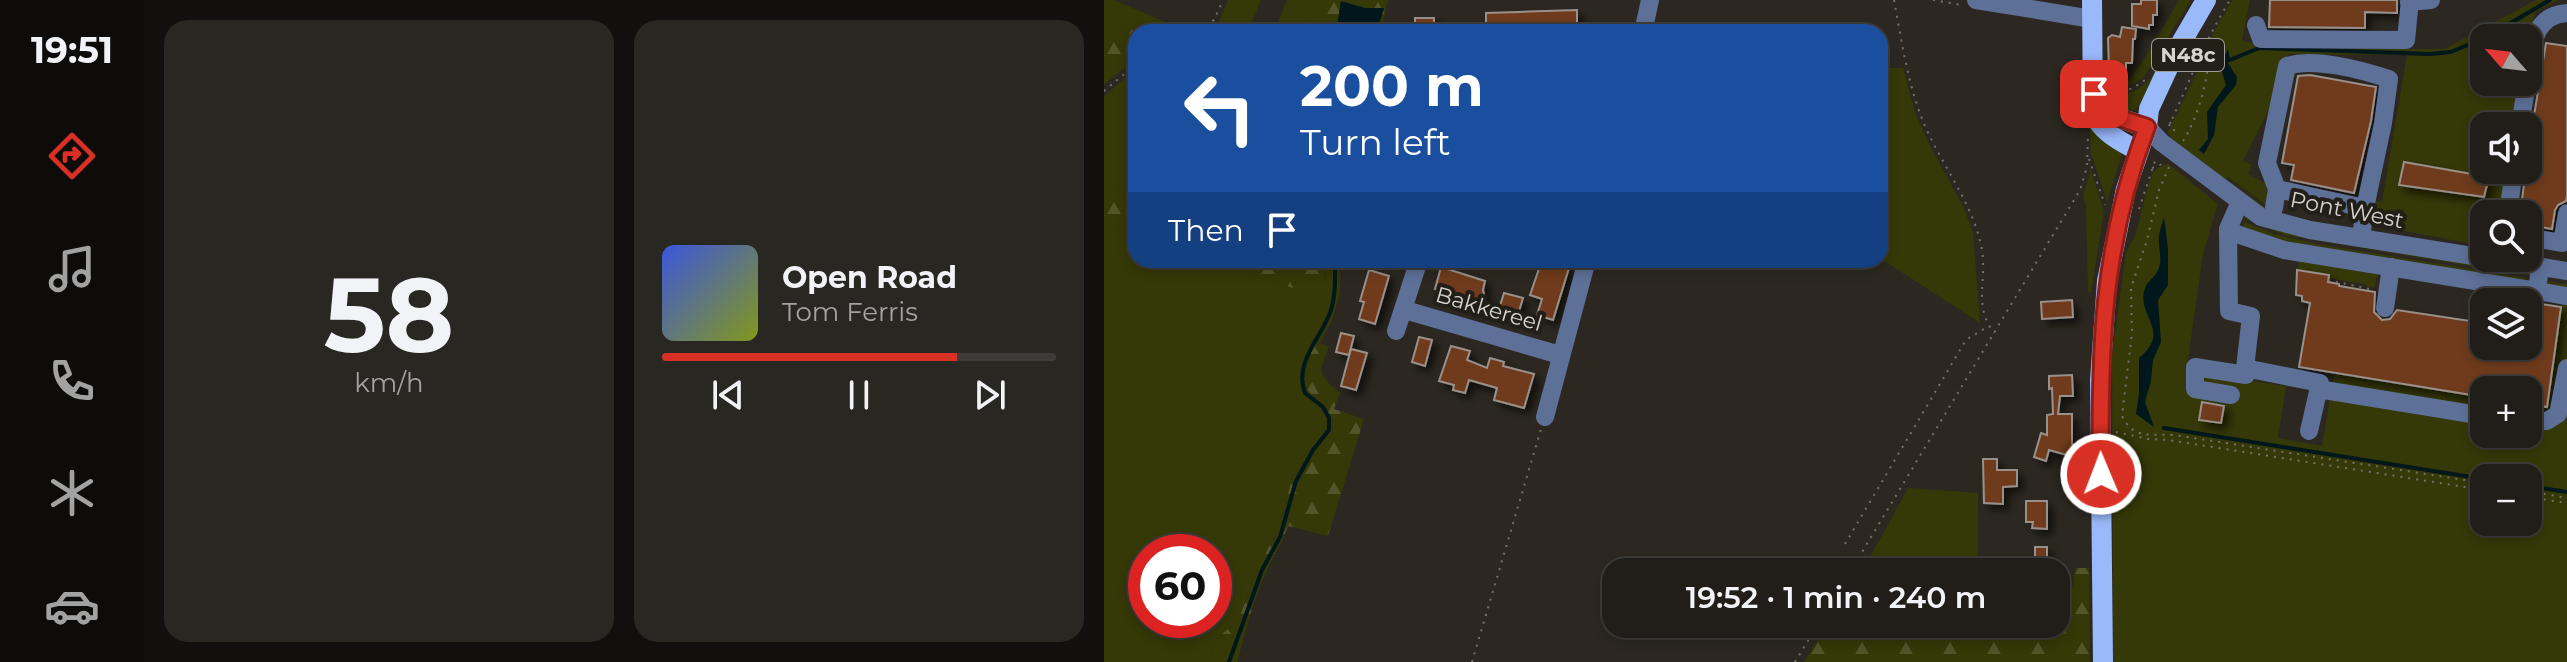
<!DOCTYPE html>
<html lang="en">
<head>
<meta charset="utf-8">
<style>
  body { margin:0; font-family:Montserrat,sans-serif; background:#292722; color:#f1f3f6; height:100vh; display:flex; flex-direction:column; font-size:30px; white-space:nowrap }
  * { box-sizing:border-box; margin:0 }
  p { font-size:26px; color:#a2a2a2 }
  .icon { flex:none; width:44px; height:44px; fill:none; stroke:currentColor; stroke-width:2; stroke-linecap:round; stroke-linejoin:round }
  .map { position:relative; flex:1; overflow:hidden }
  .sheet { display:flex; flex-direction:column; gap:20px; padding:20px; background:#12100e; width:960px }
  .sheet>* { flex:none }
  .hud { position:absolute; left:24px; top:24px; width:760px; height:244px; border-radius:24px; box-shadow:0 4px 12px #0003,0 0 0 2px #3e3c38; background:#1a4fa0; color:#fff; overflow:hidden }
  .needle { width:52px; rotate:298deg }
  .buttons { position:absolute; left:1366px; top:24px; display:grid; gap:16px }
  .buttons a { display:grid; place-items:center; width:72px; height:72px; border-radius:16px; background:#211e19; box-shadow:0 4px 12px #0003,0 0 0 2px #3e3c38; font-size:40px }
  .speed { position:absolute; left:24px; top:534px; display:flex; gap:16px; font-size:40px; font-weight:700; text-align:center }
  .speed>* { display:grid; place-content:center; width:104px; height:104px; border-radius:50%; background:#211e19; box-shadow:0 4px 12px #0003,0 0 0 2px #3e3c38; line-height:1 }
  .speed .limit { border:12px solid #d22; background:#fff; color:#111 }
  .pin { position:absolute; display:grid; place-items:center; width:68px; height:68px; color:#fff; margin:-34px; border-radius:16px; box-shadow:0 4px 12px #0006 }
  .me { position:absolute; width:88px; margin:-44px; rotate:359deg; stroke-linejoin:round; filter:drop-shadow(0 0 6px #0008) }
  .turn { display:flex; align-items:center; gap:28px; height:168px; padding:0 40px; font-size:36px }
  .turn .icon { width:104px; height:104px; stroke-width:2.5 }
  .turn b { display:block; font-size:56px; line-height:68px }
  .then { display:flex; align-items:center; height:76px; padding:0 40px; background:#0003; gap:16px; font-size:30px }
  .sheet .tile { flex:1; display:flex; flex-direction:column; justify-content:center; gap:12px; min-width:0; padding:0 28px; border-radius:24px; background:#292722 }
  .sheet .dial { align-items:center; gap:0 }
  .dial b { font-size:104px; line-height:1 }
  .song { display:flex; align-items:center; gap:24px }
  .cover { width:96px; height:96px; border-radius:12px; background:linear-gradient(135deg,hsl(230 70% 55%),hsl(70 70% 35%)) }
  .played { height:8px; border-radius:4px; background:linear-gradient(90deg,#d93025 75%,#3e3c38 75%) }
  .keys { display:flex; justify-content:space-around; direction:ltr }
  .sheet .tiles { flex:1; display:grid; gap:20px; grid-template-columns:repeat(2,1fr) }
  .trip { position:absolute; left:498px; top:558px; width:468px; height:80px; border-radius:24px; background:#211e19; box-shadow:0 4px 12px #0003,0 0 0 2px #3e3c38; font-weight:600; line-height:80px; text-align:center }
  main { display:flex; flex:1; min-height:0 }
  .tabs { display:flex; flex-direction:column; width:144px; justify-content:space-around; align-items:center; background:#0d0c0a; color:#a2a2a2 }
  .tabs .icon { width:56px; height:56px }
  .tabs .active { color:#d93025 }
  .tabs b { font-size:36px; color:#f1f3f6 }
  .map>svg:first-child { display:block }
  .green { fill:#353807; fill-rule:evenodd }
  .forest { fill:url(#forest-firs) }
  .water { fill:#00171b }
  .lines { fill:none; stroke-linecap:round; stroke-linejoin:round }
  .stream { stroke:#00171b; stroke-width:4 }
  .building { fill:#703b1d; stroke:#99908b; stroke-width:2; filter:url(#shadow) }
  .path { stroke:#74706b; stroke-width:2; stroke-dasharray:2 6; stroke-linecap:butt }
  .minor { stroke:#5d7098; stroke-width:18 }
  .major { stroke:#99b9fa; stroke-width:20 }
  .route-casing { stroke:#8d1f18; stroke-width:20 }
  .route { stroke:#d93025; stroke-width:14 }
  .labels { text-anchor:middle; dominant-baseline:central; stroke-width:8; stroke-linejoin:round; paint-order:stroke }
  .shield { fill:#221e18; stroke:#a09d98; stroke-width:2 }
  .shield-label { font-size:20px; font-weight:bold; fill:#d6d3cf }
  .street-label { font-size:22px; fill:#d6d3cf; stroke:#221e18 }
</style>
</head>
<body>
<main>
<nav class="tabs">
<b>19:51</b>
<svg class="icon active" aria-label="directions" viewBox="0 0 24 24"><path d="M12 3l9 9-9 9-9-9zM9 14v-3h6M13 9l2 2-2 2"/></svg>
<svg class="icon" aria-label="music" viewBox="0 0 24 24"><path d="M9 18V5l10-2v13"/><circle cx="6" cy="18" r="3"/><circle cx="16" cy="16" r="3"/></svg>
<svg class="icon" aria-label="phone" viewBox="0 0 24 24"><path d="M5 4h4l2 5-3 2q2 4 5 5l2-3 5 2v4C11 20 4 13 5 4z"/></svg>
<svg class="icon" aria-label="climate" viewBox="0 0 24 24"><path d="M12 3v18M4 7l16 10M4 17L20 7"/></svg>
<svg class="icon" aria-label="car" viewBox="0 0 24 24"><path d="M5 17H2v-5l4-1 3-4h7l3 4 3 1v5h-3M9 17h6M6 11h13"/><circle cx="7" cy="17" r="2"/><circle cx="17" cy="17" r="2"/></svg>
</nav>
<section class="sheet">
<div class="tiles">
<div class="tile dial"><b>58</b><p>km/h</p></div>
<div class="tile">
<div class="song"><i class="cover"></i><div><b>Open Road</b><p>Tom Ferris</p></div></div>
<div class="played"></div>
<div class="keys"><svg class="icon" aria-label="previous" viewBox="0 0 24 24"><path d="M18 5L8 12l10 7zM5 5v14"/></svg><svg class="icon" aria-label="pause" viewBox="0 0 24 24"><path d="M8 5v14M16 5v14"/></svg><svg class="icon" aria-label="next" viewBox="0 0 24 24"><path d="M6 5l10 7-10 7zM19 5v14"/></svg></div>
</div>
</div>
</section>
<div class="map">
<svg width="1463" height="662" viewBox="0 0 1463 662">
  <defs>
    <pattern id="forest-firs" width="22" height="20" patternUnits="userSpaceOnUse" patternTransform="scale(2)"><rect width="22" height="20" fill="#353807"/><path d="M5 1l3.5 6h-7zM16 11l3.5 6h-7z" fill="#52542a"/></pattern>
    <filter id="shadow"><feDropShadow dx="5.5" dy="5.5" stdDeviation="4" flood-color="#0009"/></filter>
  </defs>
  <rect width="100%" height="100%" fill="#2c2821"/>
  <g class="green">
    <path d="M 0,0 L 10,0 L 82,31 L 35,32 L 0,20 Z"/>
    <path d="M 124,0 L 157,0 L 144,32 L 120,32 L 112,29 Z"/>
    <path d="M 183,0 L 211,0 L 195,32 L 170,32 Z"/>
    <path d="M 1075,0 L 1087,0 L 1039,78 L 1029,84 L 1005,92 L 1003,70 L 1025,80 L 1044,53 Z"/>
    <path d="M 1128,0 L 1146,0 L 1138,41 L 1175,46 L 1234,49 L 1340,49 L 1432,0 L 1455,0 L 1431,12 L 1424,57 L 1424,38 L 1380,38 L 1380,82 L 1420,82 L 1414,126 L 1380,126 L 1380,170 L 1407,170 L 1400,214 L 1380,214 L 1380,246 L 1268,225 L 1271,201 L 1278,202 L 1303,55 L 1185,54 L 1173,78 L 1167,105 L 1139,161 L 1148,165 L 1144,174 L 1163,184 L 1162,193 L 1165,195 L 1162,205 L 1124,177 L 1122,179 L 1161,207 L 1160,210 L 1068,140 L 1064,132 L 1093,72 L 1096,57 Z"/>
    <path d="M 1071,36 L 1036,106 L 1025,113 L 1000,100 C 1011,96 1023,95 1032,90 C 1051,80 1061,54 1071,36 Z"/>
    <path d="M 776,68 L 799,68 L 812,115 L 827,148 L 859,206 L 869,232 L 876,323 L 776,258 Z"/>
    <path d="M 32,69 L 32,197 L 0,184 L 0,96 Z"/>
    <path d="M 986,127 L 1018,154 L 1003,202 L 987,153 Z"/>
    <path d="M 1061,164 L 1066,165 L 1114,204 L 1099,254 L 1083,367 L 1096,373 L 1182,386 L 1174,438 L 1218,446 L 1230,374 L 1380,397 L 1380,434 L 1424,434 L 1424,404 L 1443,406 L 1458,299 L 1439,287 L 1438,281 L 1463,284 L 1463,662 L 1009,662 L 1008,354 L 1022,252 L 1031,236 L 1046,179 L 1050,171 ZM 1380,478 L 1424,478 L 1424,522 L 1380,522 Z"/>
    <path d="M 987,170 L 1000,211 L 987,292 L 984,292 L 982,207 L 979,195 Z"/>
    <path d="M 1144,215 L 1422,272 L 1421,275 L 1180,235 L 1140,218 Z"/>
    <path d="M 1139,221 L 1170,234 L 1213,244 L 1423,278 L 1421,283 L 1181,246 L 1139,230 Z"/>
    <path d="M 0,223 L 32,234 L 32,260 L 107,260 L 215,297 L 222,275 L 222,260 L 236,260 L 236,293 L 229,318 L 224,317 C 214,334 194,364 201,385 C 206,398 222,410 229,422 L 228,435 L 203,442 L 194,452 L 177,523 L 149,578 L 134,622 L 119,633 L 98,662 L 0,662 ZM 42,552 L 110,552 L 110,620 L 42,620 Z"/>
    <path d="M 1195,260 L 1274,272 L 1270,288 L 1262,286 L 1262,284 C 1239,281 1214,277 1194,269 Z"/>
    <path d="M 804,488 L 874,493 L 874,572 L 807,572 L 766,557 Z"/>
  </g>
  <g class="forest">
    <path d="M 211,0 L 284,0 L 276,32 L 195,32 Z"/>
    <path d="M 0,20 L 35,32 L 32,32 L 32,58 L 0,85 Z"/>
    <path d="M 0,184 L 32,197 L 32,234 L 0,223 Z"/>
    <path d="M 107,260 L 222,260 L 220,290 L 215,297 Z"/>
    <path d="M 224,316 L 229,318 L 216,343 L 225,347 C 214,373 214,374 236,393 L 230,409 L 260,419 L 224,536 L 184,526 C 179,541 172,552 165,566 C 150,596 142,630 133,662 L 98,662 L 119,633 L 134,622 L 149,578 L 177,523 L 194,452 L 203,442 L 228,434 L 229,422 C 222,410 209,399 202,387 C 193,369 215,332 224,316 Z"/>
    <path d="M 971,568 L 985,568 L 986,662 L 700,662 L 724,624 L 952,624 L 952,586 L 969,587 Z"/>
  </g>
  <g class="water">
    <path d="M 237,1 L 261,8 L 280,8 L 273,32 L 232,32 Z"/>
    <path d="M 1124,49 L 1126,60 L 1124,63 L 1133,77 L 1132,85 L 1114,107 L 1110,135 L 1100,154 L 1095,150 L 1104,139 L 1103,112 L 1122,85 L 1116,65 Z"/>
    <path d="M 1060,217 L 1064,249 L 1064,285 L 1054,300 L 1057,342 L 1049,360 L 1047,381 L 1041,402 L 1050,427 L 1032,414 L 1035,395 L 1035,358 C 1069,330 1031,316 1041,288 C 1043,281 1053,276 1055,268 C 1058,259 1055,251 1055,242 C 1054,234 1058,225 1060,217 Z"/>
  </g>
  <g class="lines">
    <g class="stream">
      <path d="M 1381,38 L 1446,0"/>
      <path d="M 1126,60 L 1155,48 L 1326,54 L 1347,52 L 1380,38"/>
      <path d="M 1060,428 L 1380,479"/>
      <path d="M 1424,486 L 1463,492"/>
      <path d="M 125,662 L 158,570 L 176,537 L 192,481 L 209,450 L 225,430 L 225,418 L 219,407 L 201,393 C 189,362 219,336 227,310 C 232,294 231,277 231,260"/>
    </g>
  </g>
  <g class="building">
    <path d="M 1037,0 L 1053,0 L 1053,15 L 1049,15 L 1049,25 L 1045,25 L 1045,29 L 1028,26 L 1028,4 L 1037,4 Z"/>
    <path d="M 1166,0 L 1293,0 L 1293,13 L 1261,12 L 1261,28 L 1165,27 Z"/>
    <path d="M 473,10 L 473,32 L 388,32 L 388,28 L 382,28 L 382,13 Z"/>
    <rect x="311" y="18" width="19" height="14"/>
    <path d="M 1018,27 L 1032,29 L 1031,39 L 1029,39 L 1028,63 L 1022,63 L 1022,79 L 1005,70 L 1004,38 L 1008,35 L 1016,37 Z"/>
    <path d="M 1442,43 L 1463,46 L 1463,196 L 1462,201 L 1454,205 L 1451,210 L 1448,229 L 1424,225 L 1424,214 L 1416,214 L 1422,170 L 1424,170 L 1424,135 L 1428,128 Z"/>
    <path d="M 1206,75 L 1272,87 L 1267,121 L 1250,193 L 1187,180 L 1190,165 L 1178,163 L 1194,76 Z"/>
    <path d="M 1300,162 L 1385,177 L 1380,197 L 1295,185 Z"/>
    <path d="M 438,260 L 450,260 L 449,264 L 465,268 L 449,320 L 433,315 L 438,299 L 426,295 Z"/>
    <path d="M 337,267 L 381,281 L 379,290 L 381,299 L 378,305 L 375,308 L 360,303 L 361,297 L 331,289 Z"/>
    <path d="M 265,270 L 285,276 L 271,324 L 255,319 L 260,302 L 256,301 Z"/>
    <path d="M 1193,270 L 1225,275 L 1224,282 L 1235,284 L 1235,286 L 1271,292 L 1270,312 L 1278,320 L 1286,319 L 1293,310 L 1380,323 L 1380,346 L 1424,346 L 1424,302 L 1457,307 L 1443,407 L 1424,404 L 1424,390 L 1380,390 L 1380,397 L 1195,367 L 1206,303 L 1198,301 L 1198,296 L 1192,295 Z"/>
    <path d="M 400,293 L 419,298 L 413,318 L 394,312 Z"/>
    <path d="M 968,300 L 969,317 L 938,319 L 937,302 Z"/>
    <path d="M 237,333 L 250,336 L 245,355 L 232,352 Z"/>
    <path d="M 315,337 L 328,340 L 321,366 L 308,362 Z"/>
    <path d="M 347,346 L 366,351 L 363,360 L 383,368 L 386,358 L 400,362 L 399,366 L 430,374 L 420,408 L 390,400 L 393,388 L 365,380 L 361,393 L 349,390 L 350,385 L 335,381 Z"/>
    <path d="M 247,349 L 263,353 L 252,390 L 237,386 Z"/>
    <path d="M 968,375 L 969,396 L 956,396 L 954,414 L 968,414 L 968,444 L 982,449 L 980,472 L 962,467 L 963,455 L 945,450 L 942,461 L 930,457 L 937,433 L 943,435 L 943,415 L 949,414 L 948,388 L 945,389 L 945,376 Z"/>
    <path d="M 1098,402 L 1120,406 L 1117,423 L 1095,420 Z"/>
    <path d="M 879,459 L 893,459 L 893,470 L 913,470 L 913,486 L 899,487 L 899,504 L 880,503 Z"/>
    <path d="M 922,501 L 943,501 L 943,529 L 928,528 L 929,522 L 922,522 Z"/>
    <rect x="931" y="547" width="12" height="25"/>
  </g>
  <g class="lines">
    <g class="path">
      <path d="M 790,0 C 798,43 804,86 821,126 C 839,167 870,205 878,250 C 883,281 869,305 890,333"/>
      <path d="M 829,0 L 858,5"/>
      <path d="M 87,32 L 110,20 L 119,0"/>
      <path d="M 0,91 L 32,64"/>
      <path d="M 1010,94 L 1029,88 L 1041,80"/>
      <path d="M 1066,122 L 1072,134"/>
      <path d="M 1065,126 C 1085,83 1101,40 1126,0"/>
      <path d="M 1079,141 C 1093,120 1105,78 1105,52 L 1097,44"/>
      <path d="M 985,159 L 1001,205"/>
      <path d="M 1065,167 L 1055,190 L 1043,240 L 1027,288 L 1028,333 L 1018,416 C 1030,441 1049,433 1070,435 L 1380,483"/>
      <path d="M 1048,168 L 1061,163"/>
      <path d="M 1035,209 L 1052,158"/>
      <path d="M 1224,280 L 1270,290"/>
      <path d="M 1012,432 L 1044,439 L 1064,440 L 1380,490"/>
      <path d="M 1424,491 L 1463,498"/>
      <path d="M 1424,497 L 1463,503"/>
      <path d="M 741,544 L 862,340 L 883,327"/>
      <path d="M 746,572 L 976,190 L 983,167 L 984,136"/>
      <path d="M 368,662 L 437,429"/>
      <path d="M 691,662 L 714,624"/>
    </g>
    <g class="minor">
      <path d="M 872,0 L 988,19"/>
      <path d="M 1305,2 L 1327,0"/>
      <path d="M 1152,25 L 1157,39 L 1302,40 L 1306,0"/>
      <path d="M 539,32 L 546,0"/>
      <path d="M 1424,74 C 1428,47 1429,15 1463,13"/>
      <path d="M 1416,126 L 1423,82"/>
      <path d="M 1043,127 L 1057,142 L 1157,217 L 1206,230 L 1463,271"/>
      <path d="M 1173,189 L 1163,163 L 1183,66 C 1210,57 1258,70 1285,79 L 1279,123 L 1261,208"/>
      <path d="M 1136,202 L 1124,229 L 1125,311 L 1147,316 L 1141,368 L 1216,383 L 1205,431"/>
      <path d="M 1170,208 L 1173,189 L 1261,208 L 1257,238"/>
      <path d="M 1404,214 L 1410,170"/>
      <path d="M 1124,231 L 1180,250 L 1433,291 L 1436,267"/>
      <path d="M 1424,237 L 1458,243 L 1463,213"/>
      <path d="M 1433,291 L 1463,296"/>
      <path d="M 1281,308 L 1287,267"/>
      <path d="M 301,310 L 456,355"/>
      <path d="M 292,331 L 315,260"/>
      <path d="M 1214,389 L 1380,416"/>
      <path d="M 1127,395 L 1091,389 L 1091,367 L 1142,375 L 1143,369"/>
      <path d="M 441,417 L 483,260"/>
      <path d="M 1424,421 L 1443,421 L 1454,414 L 1463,368"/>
    </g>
    <g class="major">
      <path d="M 988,0 L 989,111 C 996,132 1016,141 1034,151"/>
      <path d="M 990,97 L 1009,116 L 1043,127"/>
      <path d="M 999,662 L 996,380 L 1003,281 L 1022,189 L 1043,127 L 1045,109 L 1070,55 L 1102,0"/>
    </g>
  </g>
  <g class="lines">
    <g class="route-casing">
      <path id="route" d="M 990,94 L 990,97 L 1009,116 L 1043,127 C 998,244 995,350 997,474"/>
    </g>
    <use href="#route" class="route"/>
  </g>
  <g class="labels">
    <rect class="shield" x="1048" y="39" width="72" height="32" rx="6"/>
    <g class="shield-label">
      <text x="1084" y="55">N48c</text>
    </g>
    <g class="street-label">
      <text transform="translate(1243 210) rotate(11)">Pont West</text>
      <text transform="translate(385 309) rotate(16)">Bakkereel</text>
    </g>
  </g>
</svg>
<div class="buttons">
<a><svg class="needle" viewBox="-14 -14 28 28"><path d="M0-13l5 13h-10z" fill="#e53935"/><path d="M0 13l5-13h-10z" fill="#a2a2a2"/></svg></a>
<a><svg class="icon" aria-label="sound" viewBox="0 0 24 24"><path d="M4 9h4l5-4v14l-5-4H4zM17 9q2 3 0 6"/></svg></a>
<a><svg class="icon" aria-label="search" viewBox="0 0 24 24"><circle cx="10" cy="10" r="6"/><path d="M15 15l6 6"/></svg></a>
<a><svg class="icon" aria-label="layers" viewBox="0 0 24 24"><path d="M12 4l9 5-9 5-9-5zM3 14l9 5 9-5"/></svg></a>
<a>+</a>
<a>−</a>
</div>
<div class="speed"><div class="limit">60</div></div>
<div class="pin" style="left:990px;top:94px;background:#d93025"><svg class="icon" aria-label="arrive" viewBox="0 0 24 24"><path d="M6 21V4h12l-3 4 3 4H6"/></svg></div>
<svg class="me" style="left:997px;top:474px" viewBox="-20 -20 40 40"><circle r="17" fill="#d93025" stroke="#fff" stroke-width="3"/><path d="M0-11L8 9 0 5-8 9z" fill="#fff"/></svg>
<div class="trip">19:52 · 1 min · 240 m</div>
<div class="hud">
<div class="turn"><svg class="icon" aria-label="left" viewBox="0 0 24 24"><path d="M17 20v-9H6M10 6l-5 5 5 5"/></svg><div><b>200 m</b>Turn left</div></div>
<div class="then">Then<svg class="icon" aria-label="arrive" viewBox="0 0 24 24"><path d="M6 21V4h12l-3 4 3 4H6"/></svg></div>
</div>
</div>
</main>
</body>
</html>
